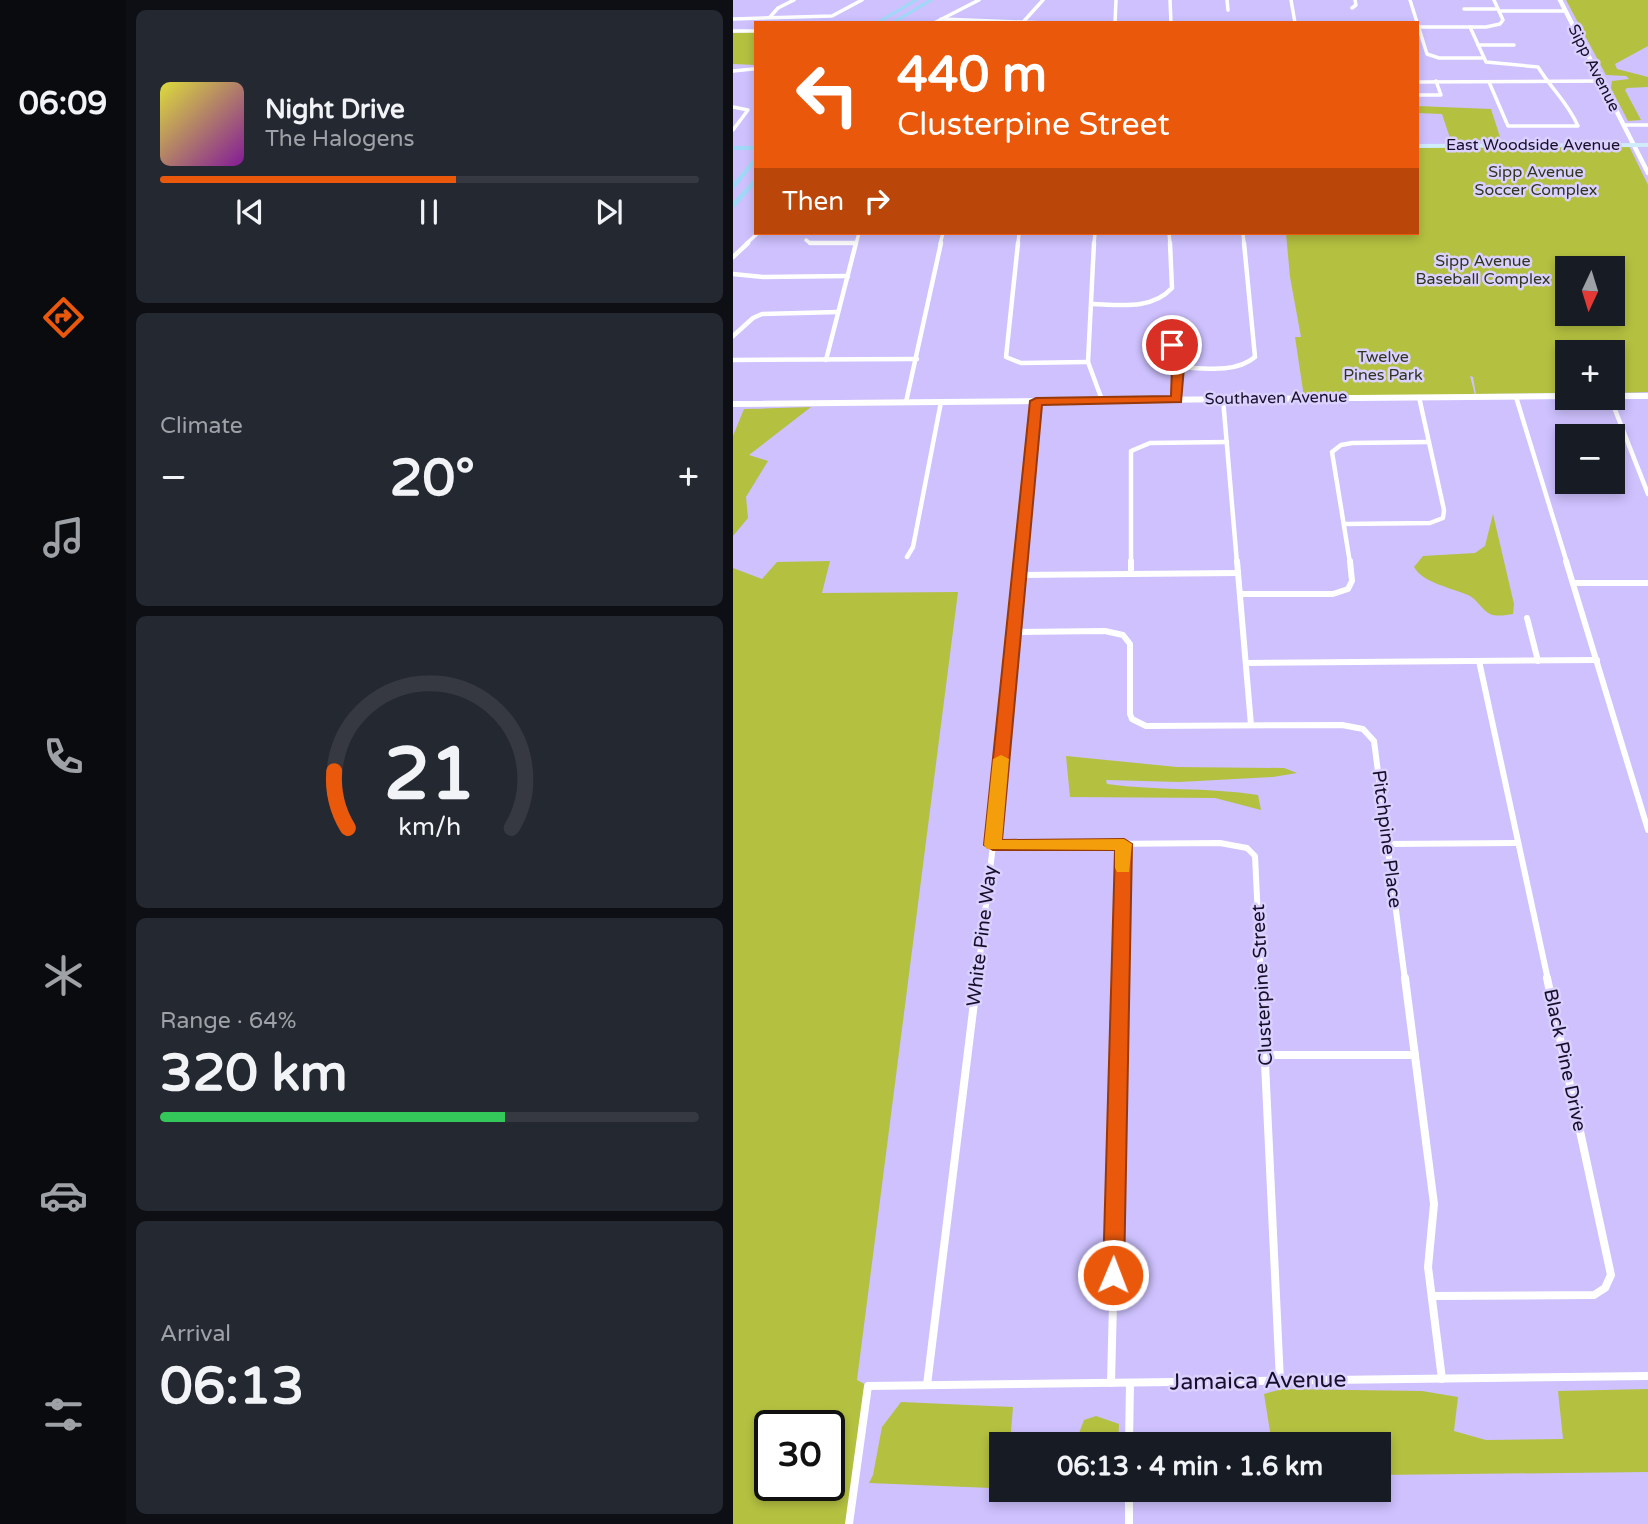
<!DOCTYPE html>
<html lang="en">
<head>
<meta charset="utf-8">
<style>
  body { margin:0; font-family:"Varela Round",sans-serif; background:#242831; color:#f1f3f6; height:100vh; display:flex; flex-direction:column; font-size:26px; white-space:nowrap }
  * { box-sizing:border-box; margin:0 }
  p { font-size:23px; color:#9ea1a6 }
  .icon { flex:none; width:38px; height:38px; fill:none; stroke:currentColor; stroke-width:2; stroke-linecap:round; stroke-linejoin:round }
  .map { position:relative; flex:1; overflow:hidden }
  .side { display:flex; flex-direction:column; gap:10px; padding:10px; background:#0d0f14; width:607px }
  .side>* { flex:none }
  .hud { position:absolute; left:21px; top:21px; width:665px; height:214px; border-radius:0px; box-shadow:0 4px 10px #0003; background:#ea580c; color:#fff; overflow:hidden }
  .needle { width:46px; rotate:184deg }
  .fabs { position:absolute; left:822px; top:256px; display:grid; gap:14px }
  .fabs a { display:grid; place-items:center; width:70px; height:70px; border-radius:0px; background:#171b24; box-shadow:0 4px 10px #0003; font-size:35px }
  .speed { position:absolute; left:21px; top:1410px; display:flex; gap:14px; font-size:35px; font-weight:700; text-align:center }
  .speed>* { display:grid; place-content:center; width:91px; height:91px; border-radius:50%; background:#171b24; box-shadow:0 4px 10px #0003; line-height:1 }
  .speed .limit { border:4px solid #111; border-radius:10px; background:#fff; color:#111 }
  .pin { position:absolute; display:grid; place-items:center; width:60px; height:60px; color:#fff; margin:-30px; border:4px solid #fff; border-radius:50%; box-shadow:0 2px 7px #0007 }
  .me { position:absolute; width:77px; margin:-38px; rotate:1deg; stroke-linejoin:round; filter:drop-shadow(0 0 5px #0008) }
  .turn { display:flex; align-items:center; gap:24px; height:147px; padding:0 28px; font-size:32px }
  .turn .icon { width:91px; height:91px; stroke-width:2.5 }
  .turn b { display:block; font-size:49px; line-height:60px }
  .then { display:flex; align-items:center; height:66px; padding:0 28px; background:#0003; gap:14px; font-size:26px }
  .big { font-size:52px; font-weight:800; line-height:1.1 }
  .side .card { flex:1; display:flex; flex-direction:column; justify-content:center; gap:10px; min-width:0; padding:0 24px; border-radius:10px; background:#242831 }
  .side .dial { align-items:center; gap:0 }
  .dial svg { height:182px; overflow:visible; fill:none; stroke:#363941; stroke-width:7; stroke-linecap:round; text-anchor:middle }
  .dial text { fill:#f1f3f6; stroke:none }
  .song { display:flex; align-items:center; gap:21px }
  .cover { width:84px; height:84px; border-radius:10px; background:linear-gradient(135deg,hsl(60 70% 55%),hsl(290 70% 35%)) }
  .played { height:7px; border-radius:4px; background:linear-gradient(90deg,#ea580c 55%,#363941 55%) }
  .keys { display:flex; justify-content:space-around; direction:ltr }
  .heat { display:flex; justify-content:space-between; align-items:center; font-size:38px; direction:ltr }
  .charge { height:10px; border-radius:5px; background:linear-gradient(90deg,#34c759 64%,#363941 0) }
  .trip { position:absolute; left:256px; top:1432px; width:402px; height:70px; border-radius:0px; background:#171b24; box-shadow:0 4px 10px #0003; font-weight:800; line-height:70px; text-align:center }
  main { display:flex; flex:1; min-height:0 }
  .menu { display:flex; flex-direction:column; width:126px; justify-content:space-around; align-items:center; background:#090b0e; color:#9ea1a6 }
  .menu .icon { width:49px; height:49px }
  .menu .selected { color:#ea580c }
  .menu b { font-size:32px; color:#f1f3f6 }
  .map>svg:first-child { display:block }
  .green { fill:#b4c140; fill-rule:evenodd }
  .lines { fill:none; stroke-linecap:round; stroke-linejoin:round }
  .minor-far3 { stroke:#fff; stroke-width:3.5 }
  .minor-far2 { stroke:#fff; stroke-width:4.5 }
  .minor-far1 { stroke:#fff; stroke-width:6 }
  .minor { stroke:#fff; stroke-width:8 }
  .tertiary-far1 { stroke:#fff; stroke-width:4.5 }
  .tertiary { stroke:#fff; stroke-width:6 }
  .secondary { fill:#d0ecfb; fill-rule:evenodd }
  .primary { fill:#a0d9f7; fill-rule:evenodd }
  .route { fill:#ea580c; stroke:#983908; stroke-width:2 }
  .slow { fill:#f59e0b }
  .labels { text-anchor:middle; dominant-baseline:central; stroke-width:5; stroke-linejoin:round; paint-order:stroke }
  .far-street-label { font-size:16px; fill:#170e29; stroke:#dad1ff }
  .far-park-label { font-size:16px; fill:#32351e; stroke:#dad1ff }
  .street-label { font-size:19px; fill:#170e29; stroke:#dad1ff }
  .near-street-label { font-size:23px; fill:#170e29; stroke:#dad1ff }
</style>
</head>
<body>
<main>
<nav class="menu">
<b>06:09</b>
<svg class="icon selected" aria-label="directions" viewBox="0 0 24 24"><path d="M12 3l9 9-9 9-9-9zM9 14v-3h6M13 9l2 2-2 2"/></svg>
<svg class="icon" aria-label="music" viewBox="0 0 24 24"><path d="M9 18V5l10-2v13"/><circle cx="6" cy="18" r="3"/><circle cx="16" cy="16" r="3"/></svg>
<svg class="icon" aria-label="phone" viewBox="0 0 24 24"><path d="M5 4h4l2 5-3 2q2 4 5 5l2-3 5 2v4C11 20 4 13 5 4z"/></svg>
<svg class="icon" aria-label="climate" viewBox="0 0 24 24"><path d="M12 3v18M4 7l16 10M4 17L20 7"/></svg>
<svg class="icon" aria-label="car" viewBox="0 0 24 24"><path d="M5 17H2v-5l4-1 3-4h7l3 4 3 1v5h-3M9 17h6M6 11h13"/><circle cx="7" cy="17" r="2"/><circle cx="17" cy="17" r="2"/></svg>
<svg class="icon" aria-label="filters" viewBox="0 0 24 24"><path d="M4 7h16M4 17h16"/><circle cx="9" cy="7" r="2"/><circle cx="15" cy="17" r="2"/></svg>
</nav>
<section class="side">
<div class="card">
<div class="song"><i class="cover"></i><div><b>Night Drive</b><p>The Halogens</p></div></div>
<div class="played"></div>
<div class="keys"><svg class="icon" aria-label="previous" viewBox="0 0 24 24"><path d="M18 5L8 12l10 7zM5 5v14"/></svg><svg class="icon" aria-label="pause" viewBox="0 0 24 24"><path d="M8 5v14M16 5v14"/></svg><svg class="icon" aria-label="next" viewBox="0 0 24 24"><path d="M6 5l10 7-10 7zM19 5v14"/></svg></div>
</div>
<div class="card"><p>Climate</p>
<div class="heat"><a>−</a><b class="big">20°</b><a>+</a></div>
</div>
<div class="card dial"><svg viewBox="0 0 100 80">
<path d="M14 69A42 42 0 1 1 86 69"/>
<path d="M14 69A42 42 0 0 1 8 44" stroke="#ea580c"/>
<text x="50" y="56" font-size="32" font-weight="700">21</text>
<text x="50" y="72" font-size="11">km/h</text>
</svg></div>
<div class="card"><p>Range · 64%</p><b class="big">320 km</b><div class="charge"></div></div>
<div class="card"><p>Arrival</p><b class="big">06:13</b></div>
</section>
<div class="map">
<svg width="915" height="1524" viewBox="0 0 915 1524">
  <rect width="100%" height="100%" fill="#cec1fe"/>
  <g class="green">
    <path d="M 833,0 L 915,0 L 915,46 L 882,64 L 884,69 L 915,77 L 915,87 L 894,88 L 892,90 L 908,120 L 895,121 L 878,88 L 879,81 L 896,79 L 893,76 L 873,75 Z"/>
    <path d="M 23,32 L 23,65 L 0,64 L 0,33 Z"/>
    <path d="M 684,106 L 758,109 L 768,140 L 718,141 L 709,114 L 684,113 Z"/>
    <path d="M 896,146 L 915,185 L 915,392 L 880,393 L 880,352 L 835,352 L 835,393 L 743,394 L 740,377 L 737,376 L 742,395 L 571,397 L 562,337 L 568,337 L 557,277 L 553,233 L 684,233 L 684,147 ZM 835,268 L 880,268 L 880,313 L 835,313 Z"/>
    <path d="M 78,407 L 16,455 L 35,461 L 13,497 L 15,518 L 0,536 L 0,436 L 11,409 Z"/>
    <path d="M 760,514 L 781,604 L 780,614 C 773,615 763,617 757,614 C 749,610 744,599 735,595 C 719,588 690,583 681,567 L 690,556 L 742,553 L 752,546 Z"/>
    <path d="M 97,561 L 89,593 L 225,592 L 124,1380 L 135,1386 L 116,1524 L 0,1524 L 0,568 L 29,579 L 44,562 ZM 37,1426 L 96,1426 L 96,1486 L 37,1486 Z"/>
    <path d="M 333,756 L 444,767 L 551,768 L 564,773 L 540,777 L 446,782 L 373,780 L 374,784 C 424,791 475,787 525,795 L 528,810 L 482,798 L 337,797 Z"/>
    <path d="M 549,1389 L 689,1391 L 725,1397 L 721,1431 L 753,1440 L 830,1439 L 825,1391 L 915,1389 L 915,1472 L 646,1475 L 646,1444 L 539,1444 L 531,1394 Z"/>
    <path d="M 168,1402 L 280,1407 L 277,1444 L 268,1444 L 268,1483 L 258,1488 L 136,1483 L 140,1475 L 149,1427 Z"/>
    <path d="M 363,1416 L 386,1424 L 385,1444 L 342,1444 L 351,1420 Z"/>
  </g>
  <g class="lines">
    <g class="minor-far3">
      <path d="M 437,0 L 438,23"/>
      <path d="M 494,0 L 495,10"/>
      <path d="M 558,0 L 562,23"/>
      <path d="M 677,0 L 694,54 L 706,58 L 749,58"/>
      <path d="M 619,8 L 623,5 L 622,0"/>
      <path d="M 731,9 L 765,9"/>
      <path d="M 766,11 L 832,11"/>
      <path d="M 37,17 L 45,8 L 61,0"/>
      <path d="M 0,19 L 99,16 L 129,0"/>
      <path d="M 208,19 L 313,23"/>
      <path d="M 291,21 L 310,0"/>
      <path d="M 201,23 L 246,0"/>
      <path d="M 382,23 L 383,0"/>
      <path d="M 684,27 L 753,27 L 767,24 L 770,20 L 761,0"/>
      <path d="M 737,27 L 753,62 L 805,67 C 819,90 834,101 845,126 L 775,126 L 756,82"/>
      <path d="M 0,31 L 23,31"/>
      <path d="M 745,45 L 781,45"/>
      <path d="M 0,71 L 20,69"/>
      <path d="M 684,82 L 868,81"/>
      <path d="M 684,95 L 708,95 L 703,81"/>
      <path d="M 0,107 L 15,110 L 0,130"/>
      <path d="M 890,125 L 915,125"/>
      <path d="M 436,233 L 437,244"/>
      <path d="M 510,233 L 511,244"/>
      <path d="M 73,240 L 77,243 L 123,243"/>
      <path d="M 13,244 L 25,233"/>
      <path d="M 123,244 L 126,233"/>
      <path d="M 207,244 L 210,233"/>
      <path d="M 285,244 L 286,233"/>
      <path d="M 361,244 L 362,233"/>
    </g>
    <g class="minor-far2">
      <path d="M 77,243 L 123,243"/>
      <path d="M 285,243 L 273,357 L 288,363 L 355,362"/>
      <path d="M 361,243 L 355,362 L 369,400"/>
      <path d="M 0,257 L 15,243"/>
      <path d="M 0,274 L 30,277 L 115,276"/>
      <path d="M 360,304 C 387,305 419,310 439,288 L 437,243"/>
      <path d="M 0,336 L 20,318 L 29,314 L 105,312"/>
      <path d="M 439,346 L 445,367 L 444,399"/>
      <path d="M 0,360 L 184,359"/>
      <path d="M 93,360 L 123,243"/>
      <path d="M 445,367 C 469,368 502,374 522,357 L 511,243"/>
      <path d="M 783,397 L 834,563"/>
      <path d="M 877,397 L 915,494"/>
      <path d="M 490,399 L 504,563"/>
      <path d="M 173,402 L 208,243"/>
      <path d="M 611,524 L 697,523 L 710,518 L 711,510 L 686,397"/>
      <path d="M 174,557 L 180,547 L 208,402"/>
      <path d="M 287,563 L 303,401"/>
      <path d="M 398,563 L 398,451 L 417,443 L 494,442"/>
      <path d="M 617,563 L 599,452 L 608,445 L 619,443 L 696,442"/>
    </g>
    <g class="minor-far1">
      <path d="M 398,561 L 398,574"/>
      <path d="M 504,561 L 518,725"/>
      <path d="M 833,561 L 915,830"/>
      <path d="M 287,575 L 505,573"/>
      <path d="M 840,583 L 915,583"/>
      <path d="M 507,594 L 600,594 L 615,589 L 619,581 L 617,561"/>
      <path d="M 794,618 L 805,661"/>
      <path d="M 281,632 L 372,631 L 390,635 L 397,644 L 397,714 L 399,719 L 413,726 L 609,725 L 630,729 L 641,741 L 672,980"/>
      <path d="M 746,661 L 815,980"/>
      <path d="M 513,663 L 864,660"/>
      <path d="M 655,844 L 784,843"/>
      <path d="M 260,845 L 487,843 L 514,848 L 522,856 L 528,980"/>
      <path d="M 244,980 L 260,845 L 287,561"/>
      <path d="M 388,980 L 391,844"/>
    </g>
    <g class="minor">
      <path d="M 528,978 L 547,1381"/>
      <path d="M 672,978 L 701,1204 L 695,1267 L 709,1379"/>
      <path d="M 532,1055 L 682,1055"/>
      <path d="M 700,1296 L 861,1295 L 872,1288 L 878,1275 L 814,978"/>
      <path d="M 378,1383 L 388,978"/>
      <path d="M 194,1385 L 244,978"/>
      <path d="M 396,1444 L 397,1383"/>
      <path d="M 396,1489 L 396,1524"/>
      <path d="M 116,1524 L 135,1386 L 915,1376"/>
    </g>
    <path class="tertiary-far1" d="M 827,0 L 915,173"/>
    <g class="tertiary">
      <path d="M 880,396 L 915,396"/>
      <path d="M 0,404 L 835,396"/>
    </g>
    <path class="secondary" d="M 915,143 L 915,147 L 684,148 L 684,144 Z"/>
    <g class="primary">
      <path d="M 180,0 L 186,0 L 147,23 L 141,23 Z"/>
      <path d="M 195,0 L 201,0 L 162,23 L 156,23 Z"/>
      <rect x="0" y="146" width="23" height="4"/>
      <path d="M 23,156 L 23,162 L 2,188 L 0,189 L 0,183 Z"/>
      <path d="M 23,177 L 23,183 L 2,207 L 0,208 L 0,202 Z"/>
    </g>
  </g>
  <path class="route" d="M 435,343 L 445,345 L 451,367 L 448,402 L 309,405 L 269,840 L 391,839 L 399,844 L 391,1275 L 388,1281 L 380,1284 L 373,1281 L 370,1275 L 382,850 L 260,850 L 251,845 L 297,401 L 303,398 L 438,396 L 439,367 Z"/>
  <path class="slow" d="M 268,755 L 276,759 L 269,840 L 391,839 L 399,844 L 396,872 L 384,872 L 382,868 L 382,850 L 254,849 L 251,845 L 260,759 Z"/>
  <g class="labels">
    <g class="far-street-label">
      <text transform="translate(861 68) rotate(63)">Sipp Avenue</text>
      <text x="800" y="145">East Woodside Avenue</text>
      <text transform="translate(543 398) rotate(-1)">Southaven Avenue</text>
    </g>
    <g class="far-park-label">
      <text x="803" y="172">Sipp Avenue<tspan x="803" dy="18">Soccer Complex</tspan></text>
      <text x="750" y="261">Sipp Avenue<tspan x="750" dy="18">Baseball Complex</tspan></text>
      <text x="650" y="357">Twelve<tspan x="650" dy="18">Pines Park</tspan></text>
    </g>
    <g class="street-label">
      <text transform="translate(654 839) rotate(83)">Pitchpine Place</text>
      <text transform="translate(249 936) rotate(-83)">White Pine Way</text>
      <text transform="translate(529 985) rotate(-93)">Clusterpine Street</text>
      <text transform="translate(832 1060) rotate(78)">Black Pine Drive</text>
    </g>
    <g class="near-street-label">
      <text transform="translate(525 1381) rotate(-1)">Jamaica Avenue</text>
    </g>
  </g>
</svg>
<div class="fabs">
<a><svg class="needle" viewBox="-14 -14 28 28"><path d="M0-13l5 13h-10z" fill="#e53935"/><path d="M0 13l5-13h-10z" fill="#9ea1a6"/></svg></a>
<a>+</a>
<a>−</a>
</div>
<div class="speed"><div class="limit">30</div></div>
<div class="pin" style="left:439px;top:345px;background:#d93025"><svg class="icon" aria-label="arrive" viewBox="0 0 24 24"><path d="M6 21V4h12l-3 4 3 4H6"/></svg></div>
<svg class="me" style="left:380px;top:1275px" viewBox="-20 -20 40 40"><circle r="17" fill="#ea580c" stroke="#fff" stroke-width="3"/><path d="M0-11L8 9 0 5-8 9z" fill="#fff"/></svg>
<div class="trip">06:13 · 4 min · 1.6 km</div>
<div class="hud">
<div class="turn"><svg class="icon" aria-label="left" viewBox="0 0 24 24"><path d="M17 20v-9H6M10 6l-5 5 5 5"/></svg><div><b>440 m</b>Clusterpine Street</div></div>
<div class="then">Then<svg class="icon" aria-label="right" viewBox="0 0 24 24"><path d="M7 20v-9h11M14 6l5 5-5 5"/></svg></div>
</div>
</div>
</main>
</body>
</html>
